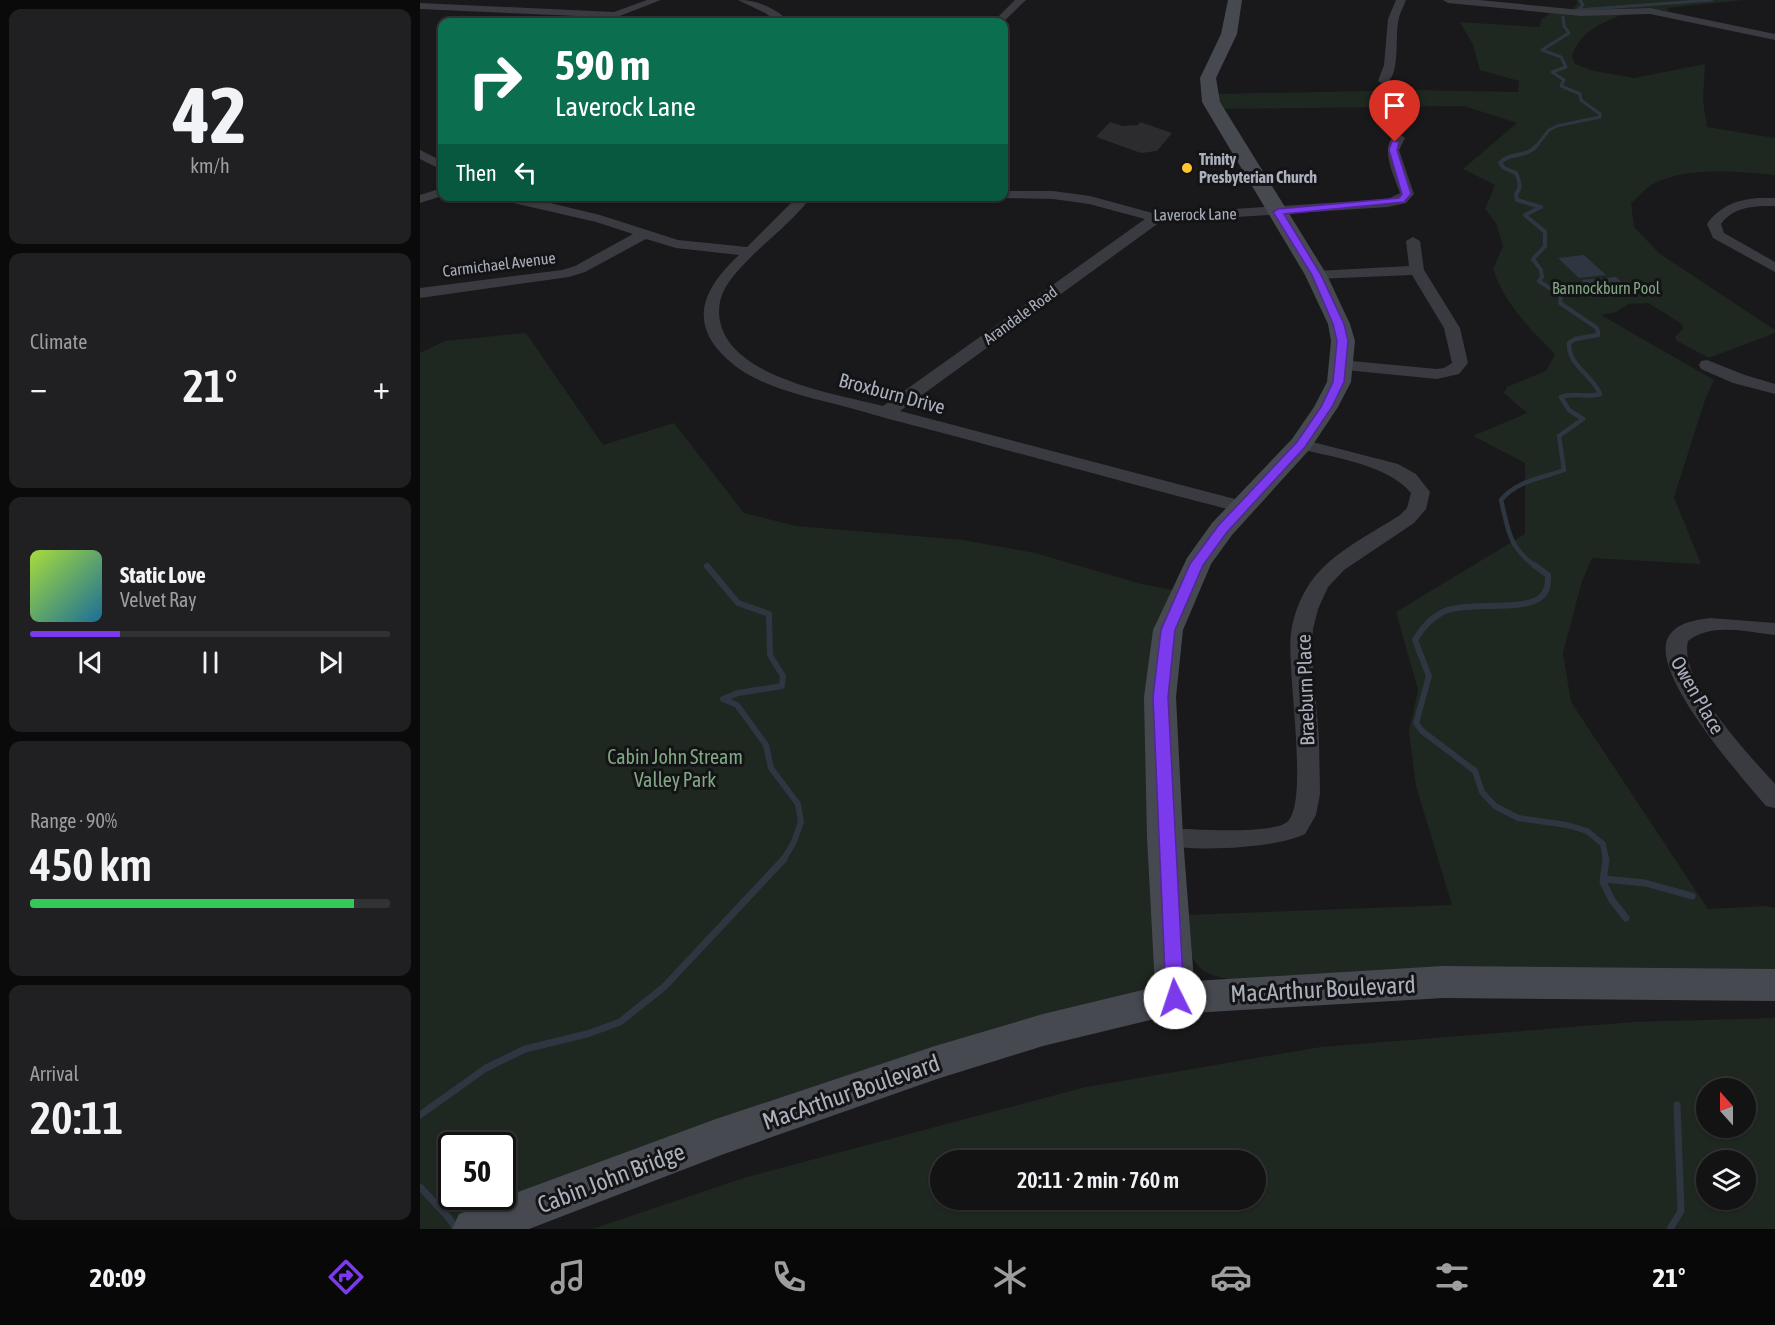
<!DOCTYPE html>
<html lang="en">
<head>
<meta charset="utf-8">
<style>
  body { margin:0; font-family:"Asap Condensed",sans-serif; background:#202022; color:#f1f3f6; height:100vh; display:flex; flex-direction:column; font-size:22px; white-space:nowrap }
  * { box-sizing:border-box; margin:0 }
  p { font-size:20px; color:#9d9ea0 }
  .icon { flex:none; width:33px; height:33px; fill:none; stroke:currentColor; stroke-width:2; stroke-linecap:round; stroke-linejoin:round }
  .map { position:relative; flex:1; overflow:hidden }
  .sheet { display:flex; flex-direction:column; gap:9px; padding:9px; background:#0a0a0b; width:420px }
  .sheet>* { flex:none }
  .guide { position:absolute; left:18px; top:18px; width:570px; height:183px; border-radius:12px; box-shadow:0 2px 4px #0004,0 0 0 2px #323234; background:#0b6e4f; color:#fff; overflow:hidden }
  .needle { width:39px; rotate:339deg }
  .tools { position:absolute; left:1276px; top:1078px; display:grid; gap:12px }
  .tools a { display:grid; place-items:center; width:60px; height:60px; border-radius:50%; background:#131314; box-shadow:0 2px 4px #0004,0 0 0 2px #323234; font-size:30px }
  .speed { position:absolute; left:18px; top:1132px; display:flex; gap:12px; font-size:30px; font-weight:700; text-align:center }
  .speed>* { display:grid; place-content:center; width:78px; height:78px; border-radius:50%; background:#131314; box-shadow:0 2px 4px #0004,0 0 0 2px #323234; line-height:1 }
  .speed .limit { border:3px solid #111; border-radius:9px; background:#fff; color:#111 }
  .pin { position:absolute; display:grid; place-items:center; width:51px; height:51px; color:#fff; margin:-62px -26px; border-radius:50% 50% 50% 0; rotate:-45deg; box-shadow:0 0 6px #0007 }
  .pin .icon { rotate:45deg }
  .me { position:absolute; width:66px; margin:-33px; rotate:356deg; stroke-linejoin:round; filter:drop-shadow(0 0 4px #0008) }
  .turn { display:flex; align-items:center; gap:21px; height:126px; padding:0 18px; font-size:27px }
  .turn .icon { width:78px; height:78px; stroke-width:2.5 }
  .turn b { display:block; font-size:42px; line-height:51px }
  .then { display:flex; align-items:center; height:57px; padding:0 18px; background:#0003; gap:12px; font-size:22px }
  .big { font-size:45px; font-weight:600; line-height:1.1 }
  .sheet .widget { flex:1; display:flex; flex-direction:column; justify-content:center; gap:9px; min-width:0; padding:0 21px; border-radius:12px; background:#202022 }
  .sheet .dial { align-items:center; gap:0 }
  .dial b { font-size:78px; line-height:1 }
  .song { display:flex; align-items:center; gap:18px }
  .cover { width:72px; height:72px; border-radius:9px; background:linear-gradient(135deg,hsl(80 70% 55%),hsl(200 70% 35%)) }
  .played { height:6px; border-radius:3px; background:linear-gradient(90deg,#7c3aed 25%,#323234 25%) }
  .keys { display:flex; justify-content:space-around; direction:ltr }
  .heat { display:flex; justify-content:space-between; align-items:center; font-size:33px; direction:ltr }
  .charge { height:9px; border-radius:4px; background:linear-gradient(90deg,#34c759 90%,#323234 0) }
  .trip { position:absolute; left:510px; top:1150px; width:336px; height:60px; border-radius:30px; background:#131314; box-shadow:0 2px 4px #0004,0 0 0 2px #323234; font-weight:600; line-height:60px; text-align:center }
  .tab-bar { display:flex; height:96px; justify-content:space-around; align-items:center; background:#080808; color:#9d9ea0 }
  .tab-bar .icon { width:42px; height:42px }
  .tab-bar .current { color:#7c3aed }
  .tab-bar b { font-size:27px; color:#f1f3f6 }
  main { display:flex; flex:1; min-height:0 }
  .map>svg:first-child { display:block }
  .green { fill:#1e2720; fill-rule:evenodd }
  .water { fill:#2e3741 }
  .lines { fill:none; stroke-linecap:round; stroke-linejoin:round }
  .stream-far4 { stroke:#2e3741; stroke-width:3 }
  .stream-far3 { stroke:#2e3741; stroke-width:4 }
  .stream-far2 { stroke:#2e3741; stroke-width:4.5 }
  .stream-far1 { stroke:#2e3741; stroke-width:6 }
  .stream { stroke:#2e3741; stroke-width:7 }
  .building { fill:#2c2c2f }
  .street { fill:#3a3a41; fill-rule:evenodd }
  .secondary { fill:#474951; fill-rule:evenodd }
  .route { fill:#7c3aed; stroke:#51269a; stroke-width:1.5 }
  .poi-dot { fill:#fec62e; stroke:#141416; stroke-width:2 }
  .labels { text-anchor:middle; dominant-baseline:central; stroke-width:6; stroke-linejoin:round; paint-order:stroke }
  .far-poi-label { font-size:16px; font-weight:bold; fill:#aaafbc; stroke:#141416; text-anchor:start }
  .far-street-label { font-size:16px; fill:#aaafbc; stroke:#141416 }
  .far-park-label { font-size:16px; fill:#80a885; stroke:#141416 }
  .street-label { font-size:20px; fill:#aaafbc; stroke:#141416 }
  .park-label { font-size:20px; fill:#80a885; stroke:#141416 }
  .near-street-label { font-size:24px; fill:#aaafbc; stroke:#141416 }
</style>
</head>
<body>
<main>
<section class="sheet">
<div class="widget dial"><b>42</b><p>km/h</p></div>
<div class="widget"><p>Climate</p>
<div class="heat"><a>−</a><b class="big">21°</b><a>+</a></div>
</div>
<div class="widget">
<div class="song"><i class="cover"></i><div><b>Static Love</b><p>Velvet Ray</p></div></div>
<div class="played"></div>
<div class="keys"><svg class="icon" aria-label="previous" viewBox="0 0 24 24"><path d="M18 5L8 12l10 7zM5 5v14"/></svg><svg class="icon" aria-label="pause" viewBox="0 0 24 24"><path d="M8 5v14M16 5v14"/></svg><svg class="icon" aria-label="next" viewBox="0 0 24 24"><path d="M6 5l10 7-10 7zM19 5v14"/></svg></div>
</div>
<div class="widget"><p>Range · 90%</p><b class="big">450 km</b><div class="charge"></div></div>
<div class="widget"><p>Arrival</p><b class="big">20:11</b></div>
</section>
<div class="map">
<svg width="1355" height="1229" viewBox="0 0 1355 1229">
  <rect width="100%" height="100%" fill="#19191b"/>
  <g class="green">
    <path d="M 1157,0 L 1324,0 L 1247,8 L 1249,11 L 1215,8 L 1151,11 L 1157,4 Z"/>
    <path d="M 1210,12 C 1186,21 1161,29 1152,56 L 1155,64 L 1174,71 L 1214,78 L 1285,64 L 1283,101 L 1287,127 L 1355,138 L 1355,175 C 1317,172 1268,166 1233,184 C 1225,189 1218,197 1211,203 L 1214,227 L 1240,254 L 1355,330 L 1355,333 L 1289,358 L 1257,341 L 1255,337 L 1263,329 L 1262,324 L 1228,303 L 1209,304 L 1196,312 L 1181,315 L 1294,380 L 1285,400 L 1254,497 L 1281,564 L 1172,558 L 1162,581 L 1143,653 L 1151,702 L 1288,909 L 1344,906 L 1355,908 L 1355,975 L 828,982 C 774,975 770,968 765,915 L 1032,905 L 996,786 L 989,731 L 998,690 L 976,612 L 1105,534 L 1105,463 L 1053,436 L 1107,413 L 1084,393 L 1087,387 L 1126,371 L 1135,354 C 1110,330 1084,302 1073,269 L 1083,246 L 1076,223 L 1065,209 L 1075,185 L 1043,169 L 1097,123 L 1044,106 L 800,109 L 795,94 L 994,90 L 1098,92 L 1099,81 L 1060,70 L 1053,45 L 1040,22 L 1120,27 L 1121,20 L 1130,13 Z"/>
    <path d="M 106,333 L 183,445 L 254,423 L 324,513 L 376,526 L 543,540 L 615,553 L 721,584 L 765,592 L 748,630 L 755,998 L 44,1229 L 0,1229 L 0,353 L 25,341 ZM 32,1146 L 82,1146 L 82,1197 L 32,1197 Z"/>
    <path d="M 1355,1018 L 1355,1229 L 172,1229 L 327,1177 L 666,1087 L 901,1047 L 1214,1022 ZM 1287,1089 L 1326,1089 L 1326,1128 L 1287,1128 ZM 520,1161 L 836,1161 L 836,1200 L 520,1200 ZM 1287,1161 L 1326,1161 L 1326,1200 L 1287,1200 Z"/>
  </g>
  <g class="water">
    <path d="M 1164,255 L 1186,275 L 1159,278 L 1138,258 Z"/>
    <path d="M 1196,277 L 1206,286 L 1171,289 L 1161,280 Z"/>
  </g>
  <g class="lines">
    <g class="stream-far4">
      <path d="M 1157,10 L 1292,0"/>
      <path d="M 1158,10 L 1163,5 L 1160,0"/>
      <path d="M 1115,148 L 1129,130 L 1137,126 L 1180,117 L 1180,114 L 1161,100 L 1160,94 L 1141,86 L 1144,80 L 1132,72 L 1146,67 L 1141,57 L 1122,50 L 1149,33 L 1144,26 L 1143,17"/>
    </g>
    <path class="stream-far3" d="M 1116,146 C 1107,158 1089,152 1080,163 L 1084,168 L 1096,173 C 1099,180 1102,188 1096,194 L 1097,200 L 1121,207 L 1105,215 L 1125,232 L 1125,246 L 1113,259 L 1121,270 L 1122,277 L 1119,281 L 1141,296 L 1140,303 L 1177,328 L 1178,333"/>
    <path class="stream-far2" d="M 1116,567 C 1088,546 1089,532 1081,500 C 1096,481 1122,478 1144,470 L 1139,436 L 1163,419 L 1149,410 L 1141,397 C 1154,392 1167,398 1180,394 C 1172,374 1148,366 1149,343 L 1155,339 L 1178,335 L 1178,332"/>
    <g class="stream-far1">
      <path d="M 1114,565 L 1128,575 C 1128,583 1128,591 1121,597 C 1103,612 1050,601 1025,611 C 1012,617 1002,628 995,640 L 1009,676 L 996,723 L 1002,731 L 1055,771 L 1062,792 L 1075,806 L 1098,818 L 1147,825 L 1167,831 L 1183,844 L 1186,860"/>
      <path d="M 287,566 L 318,603 L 349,614 L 350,655 L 363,676 L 362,686 L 318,693 L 303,699 L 317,705 L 346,745 L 351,768 L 378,804 L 381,822 L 373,844 L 363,860"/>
    </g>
    <g class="stream">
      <path d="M 1186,859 L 1183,882 L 1192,900 L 1206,918"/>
      <path d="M 1184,879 L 1225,883 L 1272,896"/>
      <path d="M 0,1115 L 66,1068 L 105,1049 L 167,1034 L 200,1022 L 244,987 L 364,859"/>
      <path d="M 0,1187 L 29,1218 L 36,1229"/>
      <path d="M 1250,1229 L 1261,1211 L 1257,1105"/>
    </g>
  </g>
  <path class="building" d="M 690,122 L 703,126 L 718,125 L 720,122 L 752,133 L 737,151 L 721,153 L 676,137 Z"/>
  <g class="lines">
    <g class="street">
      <path d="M 227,0 L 241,0 L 184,22 L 180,21 L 180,17 L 0,9 L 0,3 L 194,12 Z"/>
      <path d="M 318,0 C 337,0 356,8 369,22 L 358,22 L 345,13 Z"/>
      <path d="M 595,0 L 606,0 L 583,22 L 573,22 Z"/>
      <path d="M 976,0 L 986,0 C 984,6 980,12 979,18 C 974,33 982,78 964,84 L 958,81 L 964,65 L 968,19 Z"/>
      <path d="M 1023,0 L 1059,0 L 1161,10 L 1230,8 L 1355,34 L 1355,40 L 1230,14 L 1161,16 L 1028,3 Z"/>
      <path d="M 979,134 L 985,138 L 979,150 L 994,194 L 986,203 L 968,207 L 740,222 L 480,411 L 830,503 L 833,507 L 830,511 L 823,513 C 720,487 618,458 515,431 C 484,423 454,415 423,406 C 384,396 337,387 307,359 C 266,321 285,287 319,255 L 256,248 L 226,239 L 165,272 L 149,277 L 0,298 L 0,288 L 142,270 L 155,266 L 213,234 L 176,222 L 76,199 L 75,196 L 101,196 L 180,215 L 258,240 L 327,247 L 378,196 L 392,196 C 368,228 332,250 309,282 C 301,293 297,307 300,321 C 311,378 416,394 463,406 L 725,219 L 669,204 L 633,199 L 579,198 L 584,196 L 584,191 L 633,191 L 670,196 L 736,214 L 968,199 L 980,193 C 975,178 956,142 979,134 Z"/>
      <path d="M 0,150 L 22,161 L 22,170 L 0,159 Z"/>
      <path d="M 22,188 L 22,196 L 0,203 L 0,195 Z"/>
      <path d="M 1338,198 L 1355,198 L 1355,206 C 1335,206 1314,206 1301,224 L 1304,233 L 1355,262 L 1355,272 L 1293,238 L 1287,224 C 1300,206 1316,200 1338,198 Z"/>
      <path d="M 993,237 L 1000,241 L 1004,270 L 1040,328 L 1048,363 L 1039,374 L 1017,379 L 915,369 L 913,365 L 915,361 L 921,360 L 1017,369 L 1024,368 L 1032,363 L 1024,328 L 992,275 L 896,279 L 889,275 L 896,271 L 989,266 L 986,241 Z"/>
      <path d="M 1287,360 L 1325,375 L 1355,384 L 1355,394 L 1313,383 L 1281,369 L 1279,365 L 1281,361 Z"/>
      <path d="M 881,439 L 978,464 L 996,474 L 1010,492 L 1006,509 L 994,523 L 924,570 L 908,587 L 898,609 L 893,629 L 892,654 L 899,738 L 900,794 L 896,815 L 885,834 C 854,849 769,853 736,843 L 733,837 L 736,831 L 745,828 C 768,829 851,835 867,822 C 890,803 866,668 871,633 C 873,616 880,598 890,583 C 912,552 949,535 980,515 L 987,508 L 991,493 C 967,464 911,457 875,448 L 872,444 L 875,440 Z"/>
      <path d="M 1290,618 L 1355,623 L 1355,635 C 1328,632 1291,622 1268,641 C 1258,681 1329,755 1355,784 L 1355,808 L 1346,806 C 1323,779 1226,670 1249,636 C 1258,622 1276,620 1290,618 Z"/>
    </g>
    <path class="secondary" d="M 808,0 L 822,0 L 817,34 L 796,78 L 800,102 L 907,275 L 930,324 L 935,341 L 931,382 L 918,407 L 890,449 L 812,535 L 791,564 L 763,630 L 756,697 L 763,837 L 774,981 L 1023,966 L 1355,969 L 1355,1001 L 1023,998 L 755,1014 L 623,1046 L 517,1079 L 304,1154 L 109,1229 L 32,1229 L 39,1214 L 293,1120 L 515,1046 L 623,1014 L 735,987 L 727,837 L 724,697 L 733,630 L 767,558 L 792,523 L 872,439 L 894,407 L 907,382 L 911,341 L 908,324 L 885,275 L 782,102 L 780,78 L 801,34 Z"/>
  </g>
  <path class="route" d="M 972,141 L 979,142 L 977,150 L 991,194 L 984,202 L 864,214 L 901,275 L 924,324 L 928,341 L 924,382 L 912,407 L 885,447 L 807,532 L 783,565 L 755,630 L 748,697 L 764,998 L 762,1003 L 755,1005 L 749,1003 L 746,998 L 733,697 L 741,630 L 770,564 L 798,526 L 877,442 L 901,407 L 913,382 L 917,341 L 913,324 L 892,275 L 853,212 L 858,209 L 979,198 L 982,194 L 969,150 Z"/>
  <circle class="poi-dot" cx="767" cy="168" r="6"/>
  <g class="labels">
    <g class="far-poi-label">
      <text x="779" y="159">Trinity<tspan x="779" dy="18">Presbyterian Church</tspan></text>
    </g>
    <g class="far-street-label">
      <text transform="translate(775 214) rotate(-1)">Laverock Lane</text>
      <text transform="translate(79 264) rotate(-7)">Carmichael Avenue</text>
      <text transform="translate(600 315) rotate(-36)">Arandale Road</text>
    </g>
    <g class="far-park-label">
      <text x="1186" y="288">Bannockburn Pool</text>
    </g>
    <g class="street-label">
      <text transform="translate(472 393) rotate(15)">Broxburn Drive</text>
      <text transform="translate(885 690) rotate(-92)">Braeburn Place</text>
      <text transform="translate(1278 695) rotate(60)">Owen Place</text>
    </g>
    <g class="park-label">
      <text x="255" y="756">Cabin John Stream<tspan x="255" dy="23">Valley Park</tspan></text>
    </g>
    <g class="near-street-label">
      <text transform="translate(903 989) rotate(-3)">MacArthur Boulevard</text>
      <text transform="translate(431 1092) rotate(-19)">MacArthur Boulevard</text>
      <text transform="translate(191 1178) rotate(-21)">Cabin John Bridge</text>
    </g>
  </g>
</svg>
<div class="tools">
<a><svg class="needle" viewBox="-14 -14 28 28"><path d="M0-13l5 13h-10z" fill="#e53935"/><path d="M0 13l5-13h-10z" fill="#9d9ea0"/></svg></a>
<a><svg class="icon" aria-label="layers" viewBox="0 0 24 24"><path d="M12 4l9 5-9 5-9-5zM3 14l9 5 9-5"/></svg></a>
</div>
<div class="speed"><div class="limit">50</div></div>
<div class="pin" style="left:975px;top:142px;background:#d93025"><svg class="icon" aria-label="arrive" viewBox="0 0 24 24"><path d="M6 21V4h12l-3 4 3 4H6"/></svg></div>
<svg class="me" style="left:755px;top:998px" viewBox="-20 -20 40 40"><circle r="19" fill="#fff"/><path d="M0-13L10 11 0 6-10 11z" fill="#7c3aed"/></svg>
<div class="trip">20:11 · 2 min · 760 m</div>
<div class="guide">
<div class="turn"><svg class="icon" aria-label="right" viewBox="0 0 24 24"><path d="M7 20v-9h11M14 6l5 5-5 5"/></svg><div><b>590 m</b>Laverock Lane</div></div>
<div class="then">Then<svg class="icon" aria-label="left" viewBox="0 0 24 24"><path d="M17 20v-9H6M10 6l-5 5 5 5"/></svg></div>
</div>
</div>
</main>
<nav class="tab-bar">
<b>20:09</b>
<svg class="icon current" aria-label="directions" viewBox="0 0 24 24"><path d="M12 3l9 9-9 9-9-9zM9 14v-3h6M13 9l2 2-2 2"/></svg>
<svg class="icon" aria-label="music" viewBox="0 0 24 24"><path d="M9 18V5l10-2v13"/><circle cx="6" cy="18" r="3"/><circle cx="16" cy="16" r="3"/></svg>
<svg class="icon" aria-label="phone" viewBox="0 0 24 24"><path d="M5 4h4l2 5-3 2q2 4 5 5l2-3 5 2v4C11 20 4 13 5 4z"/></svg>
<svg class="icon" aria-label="climate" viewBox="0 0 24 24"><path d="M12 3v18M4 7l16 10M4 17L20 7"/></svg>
<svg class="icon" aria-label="car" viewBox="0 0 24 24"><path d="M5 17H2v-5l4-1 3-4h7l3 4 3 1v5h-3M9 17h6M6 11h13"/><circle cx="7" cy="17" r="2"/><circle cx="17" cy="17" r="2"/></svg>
<svg class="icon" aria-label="filters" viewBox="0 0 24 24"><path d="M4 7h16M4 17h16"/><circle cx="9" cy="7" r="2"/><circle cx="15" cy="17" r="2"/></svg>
<b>21°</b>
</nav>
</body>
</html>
